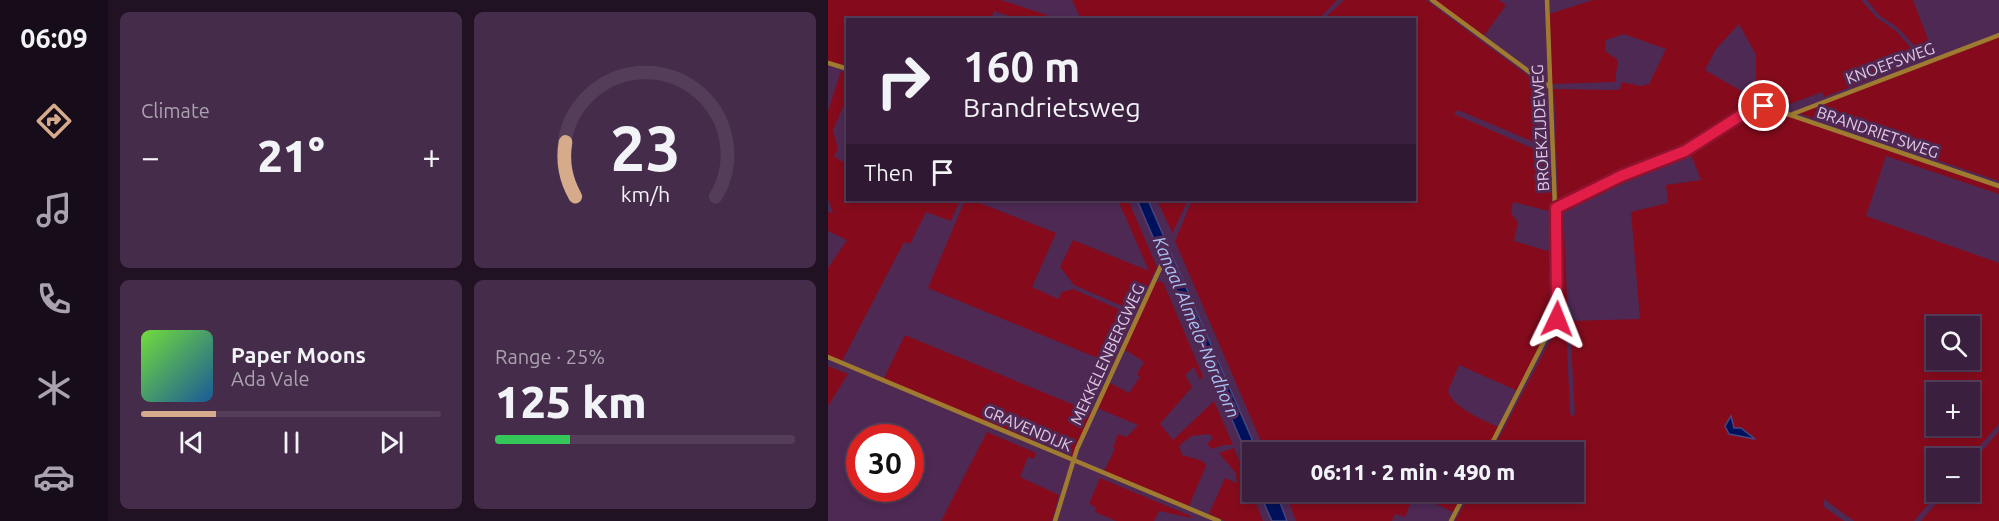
<!DOCTYPE html>
<html lang="en">
<head>
<meta charset="utf-8">
<style>
  body { margin:0; font-family:Ubuntu,sans-serif; background:#452c4a; color:#f1f3f6; height:100vh; display:flex; flex-direction:column; font-size:22px; white-space:nowrap }
  * { box-sizing:border-box; margin:0 }
  p { font-size:20px; color:#aba2b0 }
  .icon { flex:none; width:33px; height:33px; fill:none; stroke:currentColor; stroke-width:2; stroke-linecap:round; stroke-linejoin:round }
  .map { position:relative; flex:1; overflow:hidden }
  .panel { display:flex; flex-direction:column; gap:12px; padding:12px; background:#201123; width:720px }
  .panel>* { flex:none }
  .guide { position:absolute; left:18px; top:18px; width:570px; height:183px; border-radius:0px; box-shadow:0 3px 9px #0003,0 0 0 2px #543d59; background:#3a1f3f; color:#f1f3f6; overflow:hidden }
  .fabs { position:absolute; left:1098px; top:316px; display:grid; gap:12px }
  .fabs a { display:grid; place-items:center; width:54px; height:54px; border-radius:0px; background:#3a1f3f; box-shadow:0 3px 9px #0003,0 0 0 2px #543d59; font-size:30px }
  .speed { position:absolute; left:18px; top:424px; display:flex; gap:12px; font-size:30px; font-weight:700; text-align:center }
  .speed>* { display:grid; place-content:center; width:78px; height:78px; border-radius:50%; background:#3a1f3f; box-shadow:0 3px 9px #0003,0 0 0 2px #543d59; line-height:1 }
  .speed .limit { border:9px solid #d22; background:#fff; color:#111 }
  .pin { position:absolute; display:grid; place-items:center; width:51px; height:51px; color:#fff; margin:-26px; border:3px solid #fff; border-radius:50%; box-shadow:0 2px 6px #0007 }
  .me { position:absolute; width:66px; margin:-33px; rotate:2deg; stroke-linejoin:round; filter:drop-shadow(0 0 4px #0008) }
  .turn { display:flex; align-items:center; gap:21px; height:126px; padding:0 18px; font-size:27px }
  .turn .icon { width:78px; height:78px; stroke-width:2.5 }
  .turn b { display:block; font-size:42px; line-height:51px }
  .then { display:flex; align-items:center; height:57px; padding:0 18px; background:#0003; gap:12px; font-size:22px }
  .big { font-size:45px; font-weight:800; line-height:1.1 }
  .panel .card { flex:1; display:flex; flex-direction:column; justify-content:center; gap:9px; min-width:0; padding:0 21px; border-radius:9px; background:#452c4a }
  .panel .dial { align-items:center; gap:0 }
  .dial svg { height:156px; overflow:visible; fill:none; stroke:#543d59; stroke-width:7; stroke-linecap:round; text-anchor:middle }
  .dial text { fill:#f1f3f6; stroke:none }
  .song { display:flex; align-items:center; gap:18px }
  .cover { width:72px; height:72px; border-radius:9px; background:linear-gradient(135deg,hsl(100 70% 55%),hsl(210 70% 35%)) }
  .played { height:6px; border-radius:3px; background:linear-gradient(90deg,#d6ab8b 25%,#543d59 25%) }
  .keys { display:flex; justify-content:space-around; direction:ltr }
  .heat { display:flex; justify-content:space-between; align-items:center; font-size:33px; direction:ltr }
  .charge { height:9px; border-radius:4px; background:linear-gradient(90deg,#34c759 25%,#543d59 0) }
  .panel .tiles { flex:1; display:grid; gap:12px; grid-template-columns:repeat(2,1fr) }
  .trip { position:absolute; left:414px; top:442px; width:342px; height:60px; border-radius:0px; background:#3a1f3f; box-shadow:0 3px 9px #0003,0 0 0 2px #543d59; font-weight:800; line-height:60px; text-align:center }
  main { display:flex; flex:1; min-height:0 }
  .menu { display:flex; flex-direction:column; width:108px; justify-content:space-around; align-items:center; background:#170c19; color:#aba2b0 }
  .menu .icon { width:42px; height:42px }
  .menu .on { color:#d6ab8b }
  .menu b { font-size:27px; color:#f1f3f6 }
  .map>svg:first-child { display:block }
  .green { fill:#850b1c; fill-rule:evenodd }
  .water { fill:#00115b; stroke:#434884; stroke-width:1.5 }
  .lines { fill:none; stroke-linecap:round; stroke-linejoin:round }
  .street { stroke:#9f7b31; stroke-width:4.5 }
  .route-casing { stroke:#92132f; stroke-width:15 }
  .route { stroke:#e11d48; stroke-width:10 }
  .labels { text-anchor:middle; dominant-baseline:central; stroke-width:6; stroke-linejoin:round; paint-order:stroke }
  .street-label { font-size:16px; fill:#e0c9e2; stroke:#4e2954 }
  .water-label { font-size:18px; font-style:italic; fill:#a8c4f7; stroke:#4e2954 }
</style>
</head>
<body>
<main>
<nav class="menu">
<b>06:09</b>
<svg class="icon on" aria-label="directions" viewBox="0 0 24 24"><path d="M12 3l9 9-9 9-9-9zM9 14v-3h6M13 9l2 2-2 2"/></svg>
<svg class="icon" aria-label="music" viewBox="0 0 24 24"><path d="M9 18V5l10-2v13"/><circle cx="6" cy="18" r="3"/><circle cx="16" cy="16" r="3"/></svg>
<svg class="icon" aria-label="phone" viewBox="0 0 24 24"><path d="M5 4h4l2 5-3 2q2 4 5 5l2-3 5 2v4C11 20 4 13 5 4z"/></svg>
<svg class="icon" aria-label="climate" viewBox="0 0 24 24"><path d="M12 3v18M4 7l16 10M4 17L20 7"/></svg>
<svg class="icon" aria-label="car" viewBox="0 0 24 24"><path d="M5 17H2v-5l4-1 3-4h7l3 4 3 1v5h-3M9 17h6M6 11h13"/><circle cx="7" cy="17" r="2"/><circle cx="17" cy="17" r="2"/></svg>
</nav>
<section class="panel">
<div class="tiles">
<div class="card"><p>Climate</p>
<div class="heat"><a>−</a><b class="big">21°</b><a>+</a></div>
</div>
<div class="card dial"><svg viewBox="0 0 100 80">
<path d="M14 69A42 42 0 1 1 86 69"/>
<path d="M14 69A42 42 0 0 1 9 41" stroke="#d6ab8b"/>
<text x="50" y="56" font-size="32" font-weight="700">23</text>
<text x="50" y="72" font-size="11">km/h</text>
</svg></div>
<div class="card">
<div class="song"><i class="cover"></i><div><b>Paper Moons</b><p>Ada Vale</p></div></div>
<div class="played"></div>
<div class="keys"><svg class="icon" aria-label="previous" viewBox="0 0 24 24"><path d="M18 5L8 12l10 7zM5 5v14"/></svg><svg class="icon" aria-label="pause" viewBox="0 0 24 24"><path d="M8 5v14M16 5v14"/></svg><svg class="icon" aria-label="next" viewBox="0 0 24 24"><path d="M6 5l10 7-10 7zM19 5v14"/></svg></div>
</div>
<div class="card"><p>Range · 25%</p><b class="big">125 km</b><div class="charge"></div></div>
</div>
</section>
<div class="map">
<svg width="1171" height="521" viewBox="0 0 1171 521">
  <rect width="100%" height="100%" fill="#4e2954"/>
  <g class="green">
    <path d="M 0,0 L 173,0 L 219,15 L 220,18 L 190,19 L 166,11 L 163,19 L 20,20 L 19,68 L 0,61 Z"/>
    <path d="M 244,0 L 509,0 L 490,20 L 253,19 Z"/>
    <path d="M 516,0 L 598,0 L 718,89 L 720,148 L 630,110 L 626,114 L 722,156 L 725,212 L 685,202 L 683,213 L 690,222 L 686,241 L 727,253 L 730,308 L 725,328 L 690,391 L 631,365 L 620,391 C 624,407 656,421 671,427 L 657,453 L 438,453 L 347,241 L 364,200 L 586,200 L 586,20 L 496,19 Z"/>
    <path d="M 604,0 L 671,0 L 678,5 L 655,37 Z"/>
    <path d="M 765,0 L 1033,0 L 1049,18 L 1068,31 L 1094,60 L 996,97 L 994,92 L 959,105 L 958,110 L 934,102 L 928,104 L 928,55 L 911,24 L 888,49 L 877,70 L 922,96 L 923,106 L 860,146 L 814,164 L 736,202 L 730,202 L 726,89 L 788,90 L 792,89 L 794,82 L 813,86 L 821,84 L 838,49 L 796,34 L 778,40 L 777,51 L 790,60 L 787,82 L 724,84 L 721,14 Z"/>
    <path d="M 1039,0 L 1085,0 L 1106,55 L 1098,58 L 1070,28 L 1051,15 Z"/>
    <path d="M 1171,37 L 1171,181 L 970,113 Z"/>
    <path d="M 13,71 L 19,73 L 19,98 L 5,130 L 10,149 L 6,156 L 13,161 L 19,162 L 20,200 L 132,200 L 123,221 L 98,212 L 82,244 L 76,242 L 13,363 L 0,357 L 0,268 L 19,240 L 0,231 L 0,212 L 5,213 L 0,199 L 0,111 Z"/>
    <path d="M 934,107 L 1171,188 L 1171,194 L 1058,156 L 1038,216 L 1171,263 L 1171,424 L 1140,459 L 1108,459 L 1108,492 L 1111,492 L 1086,521 L 1026,521 L 996,499 L 996,507 L 1016,521 L 627,521 L 643,492 L 746,492 L 746,453 L 663,453 L 733,320 L 738,327 L 742,411 L 743,416 L 747,415 L 742,326 L 736,314 L 732,209 L 735,206 L 740,321 L 812,319 L 803,212 L 840,203 L 838,185 L 873,180 L 861,150 L 929,108 ZM 1108,327 L 1142,327 L 1142,360 L 1108,360 ZM 1108,393 L 1142,393 L 1142,426 L 1108,426 Z"/>
    <path d="M 137,200 L 144,200 L 228,233 L 204,287 L 230,299 L 234,292 L 245,289 L 306,316 L 284,364 L 100,288 Z"/>
    <path d="M 290,200 L 300,200 L 329,267 L 308,312 L 246,285 L 232,267 L 245,240 L 321,271 Z"/>
    <path d="M 329,200 L 360,200 L 344,234 L 344,232 Z"/>
    <path d="M 326,281 L 335,282 L 375,376 L 372,380 L 366,367 L 357,375 L 364,387 L 332,424 L 345,440 L 386,401 L 405,445 L 395,445 L 384,449 L 379,444 L 385,438 L 381,434 L 363,436 L 351,446 L 354,455 L 375,461 L 378,466 L 361,506 L 276,471 L 287,449 L 285,448 L 290,434 L 299,437 L 310,425 L 269,408 L 280,382 L 301,393 L 312,377 L 309,374 L 316,362 L 296,349 Z"/>
    <path d="M 77,335 L 263,412 L 245,456 L 55,380 Z"/>
    <path d="M 0,366 L 20,374 L 0,406 Z"/>
    <path d="M 1171,431 L 1171,521 L 1093,521 L 1118,492 L 1142,492 L 1142,465 Z"/>
    <path d="M 159,432 L 208,453 L 206,459 L 200,457 L 192,477 L 231,495 L 224,521 L 113,521 Z"/>
    <path d="M 406,448 L 435,521 L 397,521 L 381,514 L 397,478 L 409,483 L 408,473 L 391,453 Z"/>
    <path d="M 272,478 L 363,516 L 363,518 L 331,511 L 326,521 L 288,521 L 267,512 L 268,507 L 261,504 Z"/>
    <path d="M 457,492 L 559,492 L 583,502 L 577,517 L 567,514 L 564,521 L 468,521 Z"/>
    <path d="M 583,492 L 613,492 L 618,495 L 637,492 L 625,512 Z"/>
  </g>
  <g class="water">
    <path d="M 309,200 L 320,200 L 430,453 L 424,453 L 424,466 Z"/>
    <path d="M 903,416 L 906,428 L 913,428 L 927,439 L 901,434 L 897,426 Z"/>
    <path d="M 431,492 L 448,492 L 459,521 L 444,521 Z"/>
  </g>
  <g class="lines">
    <g class="street">
      <path d="M 604,0 L 722,87"/>
      <path d="M 0,63 L 20,69"/>
      <path d="M 962,115 L 1171,35"/>
      <path d="M 728,208 L 793,176 L 857,151 L 923,109 L 936,106 L 1171,186"/>
      <path d="M 0,357 L 391,521"/>
      <path d="M 659,453 L 731,312 L 719,0"/>
      <path d="M 227,521 L 249,449 L 333,266"/>
      <path d="M 623,521 L 638,492"/>
    </g>
  </g>
  <g class="lines">
    <g class="route-casing">
      <path id="route" d="M 729,319 L 728,208 L 793,176 L 857,151 L 923,109 L 936,106"/>
    </g>
    <use href="#route" class="route"/>
  </g>
  <g class="labels">
    <g class="street-label">
      <text transform="translate(1062 63) rotate(-20)">KNOEFSWEG</text>
      <text transform="translate(712 128) rotate(-93)">BROEKZIJDEWEG</text>
      <text transform="translate(1050 132) rotate(19)">BRANDRIETSWEG</text>
      <text transform="translate(279 354) rotate(-65)">MEKKELENBERGWEG</text>
      <text transform="translate(200 428) rotate(23)">GRAVENDIJK</text>
    </g>
    <g class="water-label">
      <text transform="translate(369 327) rotate(67)">Kanaal Almelo-Nordhorn</text>
    </g>
  </g>
</svg>
<div class="fabs">
<a><svg class="icon" aria-label="search" viewBox="0 0 24 24"><circle cx="10" cy="10" r="6"/><path d="M15 15l6 6"/></svg></a>
<a>+</a>
<a>−</a>
</div>
<div class="speed"><div class="limit">30</div></div>
<div class="pin" style="left:936px;top:106px;background:#d93025"><svg class="icon" aria-label="arrive" viewBox="0 0 24 24"><path d="M6 21V4h12l-3 4 3 4H6"/></svg></div>
<svg class="me" style="left:729px;top:319px" viewBox="-20 -20 40 40"><path d="M0-17L14 15 0 8-14 15z" fill="#e11d48" stroke="#fff" stroke-width="4"/></svg>
<div class="trip">06:11 · 2 min · 490 m</div>
<div class="guide">
<div class="turn"><svg class="icon" aria-label="right" viewBox="0 0 24 24"><path d="M7 20v-9h11M14 6l5 5-5 5"/></svg><div><b>160 m</b>Brandrietsweg</div></div>
<div class="then">Then<svg class="icon" aria-label="arrive" viewBox="0 0 24 24"><path d="M6 21V4h12l-3 4 3 4H6"/></svg></div>
</div>
</div>
</main>
</body>
</html>
